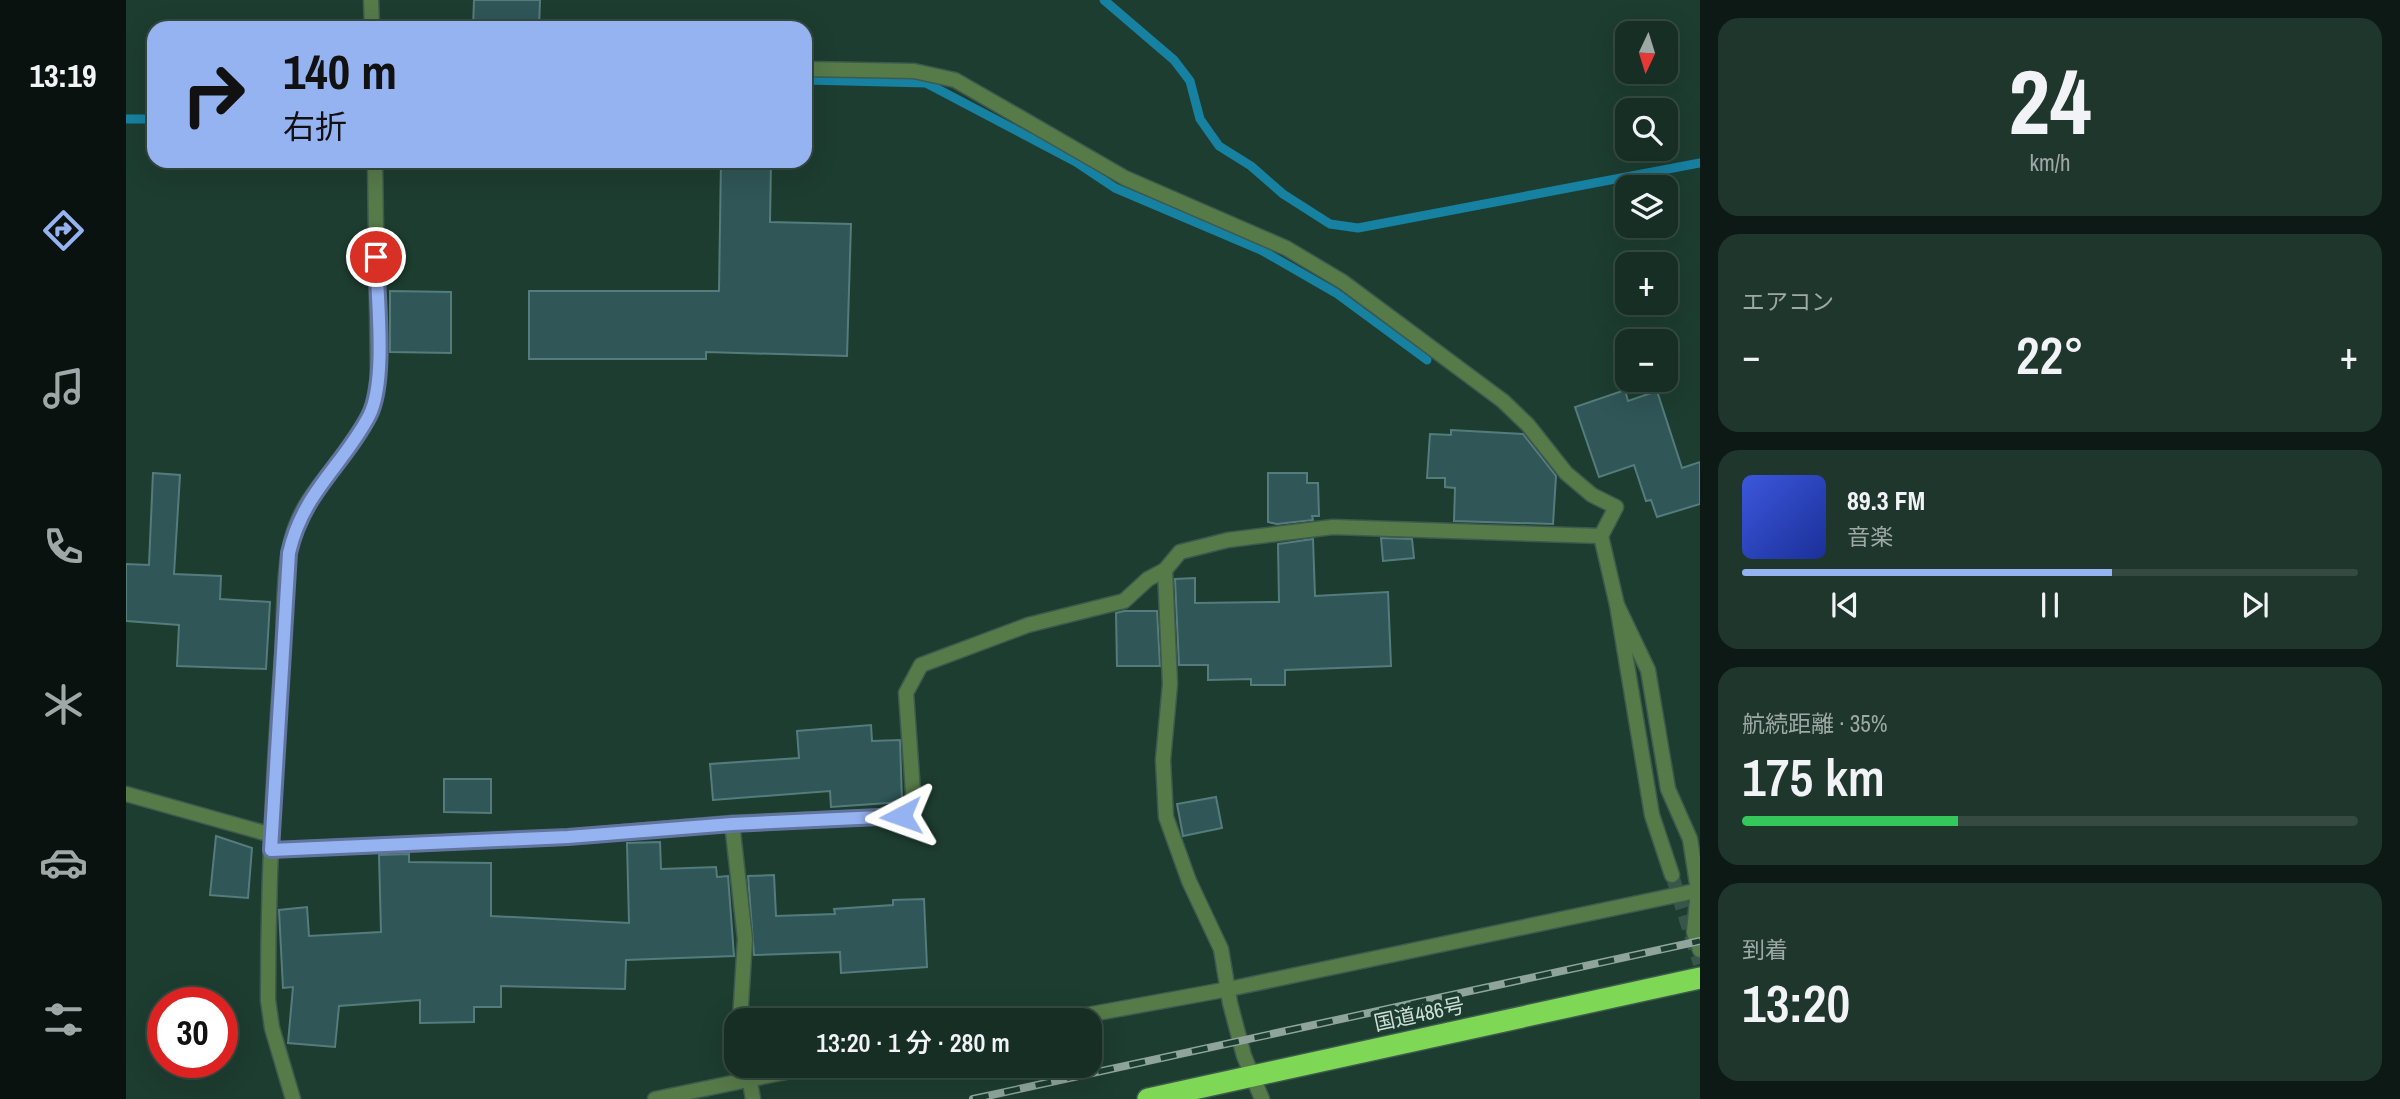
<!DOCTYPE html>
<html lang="ja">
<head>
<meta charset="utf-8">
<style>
  body { margin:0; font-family:"Archivo Narrow","Noto Sans JP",sans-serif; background:#1f362c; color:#f1f3f6; height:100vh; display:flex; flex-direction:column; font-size:26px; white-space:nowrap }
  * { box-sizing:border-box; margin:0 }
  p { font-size:23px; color:#9ea8a6 }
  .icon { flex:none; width:38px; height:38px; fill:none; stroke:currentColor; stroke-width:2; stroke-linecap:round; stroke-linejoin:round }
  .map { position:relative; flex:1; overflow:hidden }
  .details { display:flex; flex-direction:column; gap:18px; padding:18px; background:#0c1914; width:700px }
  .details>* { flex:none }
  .hud { position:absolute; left:21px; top:21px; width:665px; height:147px; border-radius:21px; box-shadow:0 7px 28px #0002,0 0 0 2px #354a41; background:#95b2f1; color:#111; overflow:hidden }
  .needle { width:46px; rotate:184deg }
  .tools { position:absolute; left:1489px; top:21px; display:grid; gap:14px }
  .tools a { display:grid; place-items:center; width:63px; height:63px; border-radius:14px; background:#162e24; box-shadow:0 7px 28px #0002,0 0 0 2px #354a41; font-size:35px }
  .speed { position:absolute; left:21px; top:987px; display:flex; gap:14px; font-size:35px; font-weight:700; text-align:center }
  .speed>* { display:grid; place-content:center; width:91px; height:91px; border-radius:50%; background:#162e24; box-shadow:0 7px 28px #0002,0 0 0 2px #354a41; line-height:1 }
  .speed .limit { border:10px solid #d22; background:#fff; color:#111 }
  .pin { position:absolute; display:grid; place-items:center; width:60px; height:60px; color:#fff; margin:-30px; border:4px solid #fff; border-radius:50%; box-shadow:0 2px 7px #0007 }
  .me { position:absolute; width:77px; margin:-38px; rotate:266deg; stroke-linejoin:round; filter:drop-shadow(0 0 5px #0008) }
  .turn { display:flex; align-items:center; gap:24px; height:147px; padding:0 21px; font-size:32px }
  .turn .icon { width:91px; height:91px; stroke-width:2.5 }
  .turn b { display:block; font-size:49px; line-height:60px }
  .big { font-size:52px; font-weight:600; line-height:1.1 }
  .details .widget { flex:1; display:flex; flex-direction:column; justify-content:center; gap:10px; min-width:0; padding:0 24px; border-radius:21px; background:#1f362c }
  .details .dial { align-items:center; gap:0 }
  .dial b { font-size:91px; line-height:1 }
  .song { display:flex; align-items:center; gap:21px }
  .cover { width:84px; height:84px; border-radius:10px; background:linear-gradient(135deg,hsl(230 70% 55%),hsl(230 70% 35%)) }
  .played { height:7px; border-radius:4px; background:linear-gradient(90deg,#95b2f1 60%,#354a41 60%) }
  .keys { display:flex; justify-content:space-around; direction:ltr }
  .heat { display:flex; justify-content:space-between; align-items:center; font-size:38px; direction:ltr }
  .charge { height:10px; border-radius:5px; background:linear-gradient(90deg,#34c759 35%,#354a41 0) }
  .trip { position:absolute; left:598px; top:1008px; width:378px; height:70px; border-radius:21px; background:#162e24; box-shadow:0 7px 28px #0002,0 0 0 2px #354a41; font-weight:600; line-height:70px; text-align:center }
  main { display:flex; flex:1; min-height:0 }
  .menu { display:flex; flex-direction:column; width:126px; justify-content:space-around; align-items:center; background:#09120e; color:#9ea8a6 }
  .menu .icon { width:49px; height:49px }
  .menu .selected { color:#95b2f1 }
  .menu b { font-size:32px; color:#f1f3f6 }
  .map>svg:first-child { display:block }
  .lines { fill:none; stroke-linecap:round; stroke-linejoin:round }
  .stream { stroke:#1781a2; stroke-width:9 }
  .building { fill:#305657; stroke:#557c7c; stroke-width:2 }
  .street-tunnel { stroke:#375549; stroke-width:14; stroke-dasharray:14 7; stroke-linecap:butt }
  .street-casing { stroke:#3d5a4e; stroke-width:17 }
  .highway-casing { stroke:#3d5a4e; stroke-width:24 }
  .street { stroke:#577a49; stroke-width:14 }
  .highway { stroke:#7ed755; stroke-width:21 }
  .rail-casing { stroke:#8fa59c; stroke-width:8 }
  .rail { stroke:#1d3d30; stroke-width:5; stroke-dasharray:16; stroke-linecap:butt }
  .route-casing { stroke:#61749d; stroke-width:18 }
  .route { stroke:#95b2f1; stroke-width:12 }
  .labels { text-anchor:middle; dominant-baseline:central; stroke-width:7; stroke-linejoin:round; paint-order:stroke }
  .street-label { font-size:21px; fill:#cdded6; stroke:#1d3d30 }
</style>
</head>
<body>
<main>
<nav class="menu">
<b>13:19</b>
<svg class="icon selected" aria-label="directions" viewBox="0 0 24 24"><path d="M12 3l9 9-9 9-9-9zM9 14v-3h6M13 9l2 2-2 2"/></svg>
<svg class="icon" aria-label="music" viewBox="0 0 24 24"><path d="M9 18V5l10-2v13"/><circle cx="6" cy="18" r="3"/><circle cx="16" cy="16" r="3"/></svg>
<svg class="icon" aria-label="phone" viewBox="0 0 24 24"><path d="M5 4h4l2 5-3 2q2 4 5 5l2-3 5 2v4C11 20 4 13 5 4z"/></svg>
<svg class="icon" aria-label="climate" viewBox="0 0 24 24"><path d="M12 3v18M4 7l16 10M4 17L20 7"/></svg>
<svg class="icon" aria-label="car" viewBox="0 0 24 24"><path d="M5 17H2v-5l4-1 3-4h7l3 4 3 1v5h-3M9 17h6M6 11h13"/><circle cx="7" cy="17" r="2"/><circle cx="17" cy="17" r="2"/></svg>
<svg class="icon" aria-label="filters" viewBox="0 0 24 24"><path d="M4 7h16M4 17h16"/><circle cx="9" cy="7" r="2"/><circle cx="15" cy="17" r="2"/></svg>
</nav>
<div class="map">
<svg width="1574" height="1099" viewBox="0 0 1574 1099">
  <rect width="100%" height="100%" fill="#1d3d30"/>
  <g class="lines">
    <g class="stream">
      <path d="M 978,0 L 1048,60 L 1064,81 L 1074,119 L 1093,146 L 1125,166 L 1157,194 L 1204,224 L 1232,228 L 1574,163"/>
      <path d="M 679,80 L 800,83 L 950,162 L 989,188 L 1135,250 L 1210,293 L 1301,360"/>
      <path d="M 0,119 L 28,119"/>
    </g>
  </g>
  <g class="building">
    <path d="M 348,0 L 414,0 L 413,28 L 347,28 Z"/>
    <path d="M 595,161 L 645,161 L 644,222 L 725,224 L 721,356 L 580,352 L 580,359 L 403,359 L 403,291 L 593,291 Z"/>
    <path d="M 264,291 L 325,292 L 325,353 L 264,352 Z"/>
    <path d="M 1499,390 L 1502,401 L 1531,391 L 1556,468 L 1574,462 L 1574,504 L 1531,517 L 1525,500 L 1520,501 L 1508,465 L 1473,477 L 1449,407 Z"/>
    <path d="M 1325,430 L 1397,434 L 1430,476 L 1427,524 L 1328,521 L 1329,488 L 1319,487 L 1319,478 L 1301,478 L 1304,434 L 1325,435 Z"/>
    <path d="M 27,473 L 54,475 L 48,574 L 95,576 L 94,599 L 144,602 L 140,669 L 51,666 L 53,625 L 0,621 L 0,564 L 23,565 Z"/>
    <path d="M 1142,473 L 1181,473 L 1181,483 L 1192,483 L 1193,516 L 1186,516 L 1187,520 L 1151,524 L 1142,522 Z"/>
    <path d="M 1255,538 L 1286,539 L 1288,558 L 1257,561 Z"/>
    <path d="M 1187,539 L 1189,596 L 1262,592 L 1265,666 L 1159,670 L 1159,685 L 1125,685 L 1125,679 L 1082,680 L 1082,665 L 1053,665 L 1049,579 L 1069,578 L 1069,603 L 1153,602 L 1152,544 Z"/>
    <path d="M 998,611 L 1031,611 L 1034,666 L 991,666 L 990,613 Z"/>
    <path d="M 745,725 L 746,741 L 774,740 L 776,802 L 705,807 L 704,791 L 587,800 L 584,764 L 673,758 L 671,731 Z"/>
    <path d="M 318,779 L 365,779 L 365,813 L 318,812 Z"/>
    <path d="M 1090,797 L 1096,828 L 1057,836 L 1051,804 Z"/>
    <path d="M 90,836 L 126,848 L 122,898 L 84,895 Z"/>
    <path d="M 534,842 L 535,869 L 590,867 L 591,877 L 602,876 L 608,956 L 500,960 L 499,989 L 375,986 L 375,1007 L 348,1007 L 348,1022 L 294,1023 L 294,1000 L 213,1006 L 209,1047 L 162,1043 L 167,987 L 157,988 L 153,910 L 181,907 L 183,936 L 255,932 L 253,855 L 283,854 L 283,862 L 365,863 L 365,916 L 503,923 L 501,843 Z"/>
    <path d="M 648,875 L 650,916 L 709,914 L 708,909 L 767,905 L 767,900 L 798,899 L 801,967 L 715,973 L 714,952 L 628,955 L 622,876 Z"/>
  </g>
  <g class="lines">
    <path class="street-tunnel" d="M 1546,875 L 1574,964"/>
    <g class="street-casing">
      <g id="street">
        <path d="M 245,0 L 246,28"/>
        <path d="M 1475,536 L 1491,605 L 1526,815 L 1546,875"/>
        <path d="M 1039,570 L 1044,684 L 1037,760 L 1040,817 L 1063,881 L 1095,949 L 1104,1003 L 1118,1056 L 1136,1099"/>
        <path d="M 1491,605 L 1522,670 L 1542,789 L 1564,839 L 1572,890 L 1568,932 L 1574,950"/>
        <path d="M 0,794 L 146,835"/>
        <path d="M 606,823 L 619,939 L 614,1020"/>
        <path d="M 145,850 L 442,837 L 606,823 L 775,816 L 788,806 L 780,693 L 795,665 L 902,625 L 998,601 L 1022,579 L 1039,570 L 1054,552 L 1102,540 L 1207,527 L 1475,536 L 1490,507 L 1466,495 L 1440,473 L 1402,425 L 1377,401 L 1217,282 L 1160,248 L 999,178 L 829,80 L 788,71 L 679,69"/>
        <path d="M 933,1020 L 1103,989 L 1574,890"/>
        <path d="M 621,1066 L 627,1099"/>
        <path d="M 167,1099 L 146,1028 L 142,1000 C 142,887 147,773 156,660 C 159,621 156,577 166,539 C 178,488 225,459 244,413 C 249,402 250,389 252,377 L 249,161"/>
        <path d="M 529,1099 L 689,1066"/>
      </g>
    </g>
    <g class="highway-casing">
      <path id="highway" d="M 1022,1099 L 1574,978"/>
    </g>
    <use href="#street" class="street"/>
    <use href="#highway" class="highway"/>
    <g class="rail-casing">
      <path id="rail" d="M 847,1099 L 1574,941"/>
    </g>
    <use href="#rail" class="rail"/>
  </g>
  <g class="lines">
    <g class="route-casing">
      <path id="route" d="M 250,257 C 251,297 261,382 243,416 C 216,467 177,492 163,553 L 145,850 L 442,837 L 606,824 L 775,816"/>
    </g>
    <use href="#route" class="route"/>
  </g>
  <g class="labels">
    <g class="street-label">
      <text transform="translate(1293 1014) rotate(-12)">国道486号</text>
    </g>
  </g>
</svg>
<div class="tools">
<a><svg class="needle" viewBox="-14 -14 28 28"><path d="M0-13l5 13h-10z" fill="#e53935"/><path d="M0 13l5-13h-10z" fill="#9ea8a6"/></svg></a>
<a><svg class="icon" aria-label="search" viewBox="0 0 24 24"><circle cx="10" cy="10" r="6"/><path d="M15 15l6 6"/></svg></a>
<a><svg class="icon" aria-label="layers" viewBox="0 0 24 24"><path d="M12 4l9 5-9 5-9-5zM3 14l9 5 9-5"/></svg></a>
<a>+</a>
<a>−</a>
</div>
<div class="speed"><div class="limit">30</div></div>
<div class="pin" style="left:250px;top:257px;background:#d93025"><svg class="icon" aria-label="arrive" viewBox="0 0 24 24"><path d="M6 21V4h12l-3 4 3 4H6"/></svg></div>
<svg class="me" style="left:775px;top:816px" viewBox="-20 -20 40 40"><path d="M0-17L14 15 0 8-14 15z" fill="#95b2f1" stroke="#fff" stroke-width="4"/></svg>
<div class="trip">13:20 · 1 分 · 280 m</div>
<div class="hud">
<div class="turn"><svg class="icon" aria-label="right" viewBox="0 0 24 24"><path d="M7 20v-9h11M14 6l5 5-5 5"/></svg><div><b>140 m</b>右折</div></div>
</div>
</div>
<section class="details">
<div class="widget dial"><b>24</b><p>km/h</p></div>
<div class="widget"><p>エアコン</p>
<div class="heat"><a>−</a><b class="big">22°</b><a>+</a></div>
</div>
<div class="widget">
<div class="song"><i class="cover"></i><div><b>89.3 FM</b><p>音楽</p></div></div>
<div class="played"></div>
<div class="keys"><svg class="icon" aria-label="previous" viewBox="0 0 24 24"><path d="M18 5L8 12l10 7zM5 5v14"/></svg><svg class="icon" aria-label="pause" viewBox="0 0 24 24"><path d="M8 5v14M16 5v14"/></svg><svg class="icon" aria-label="next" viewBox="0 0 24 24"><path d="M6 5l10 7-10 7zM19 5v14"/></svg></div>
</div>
<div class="widget"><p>航続距離 · 35%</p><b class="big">175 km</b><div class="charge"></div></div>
<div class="widget"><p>到着</p><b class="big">13:20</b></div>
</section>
</main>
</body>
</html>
